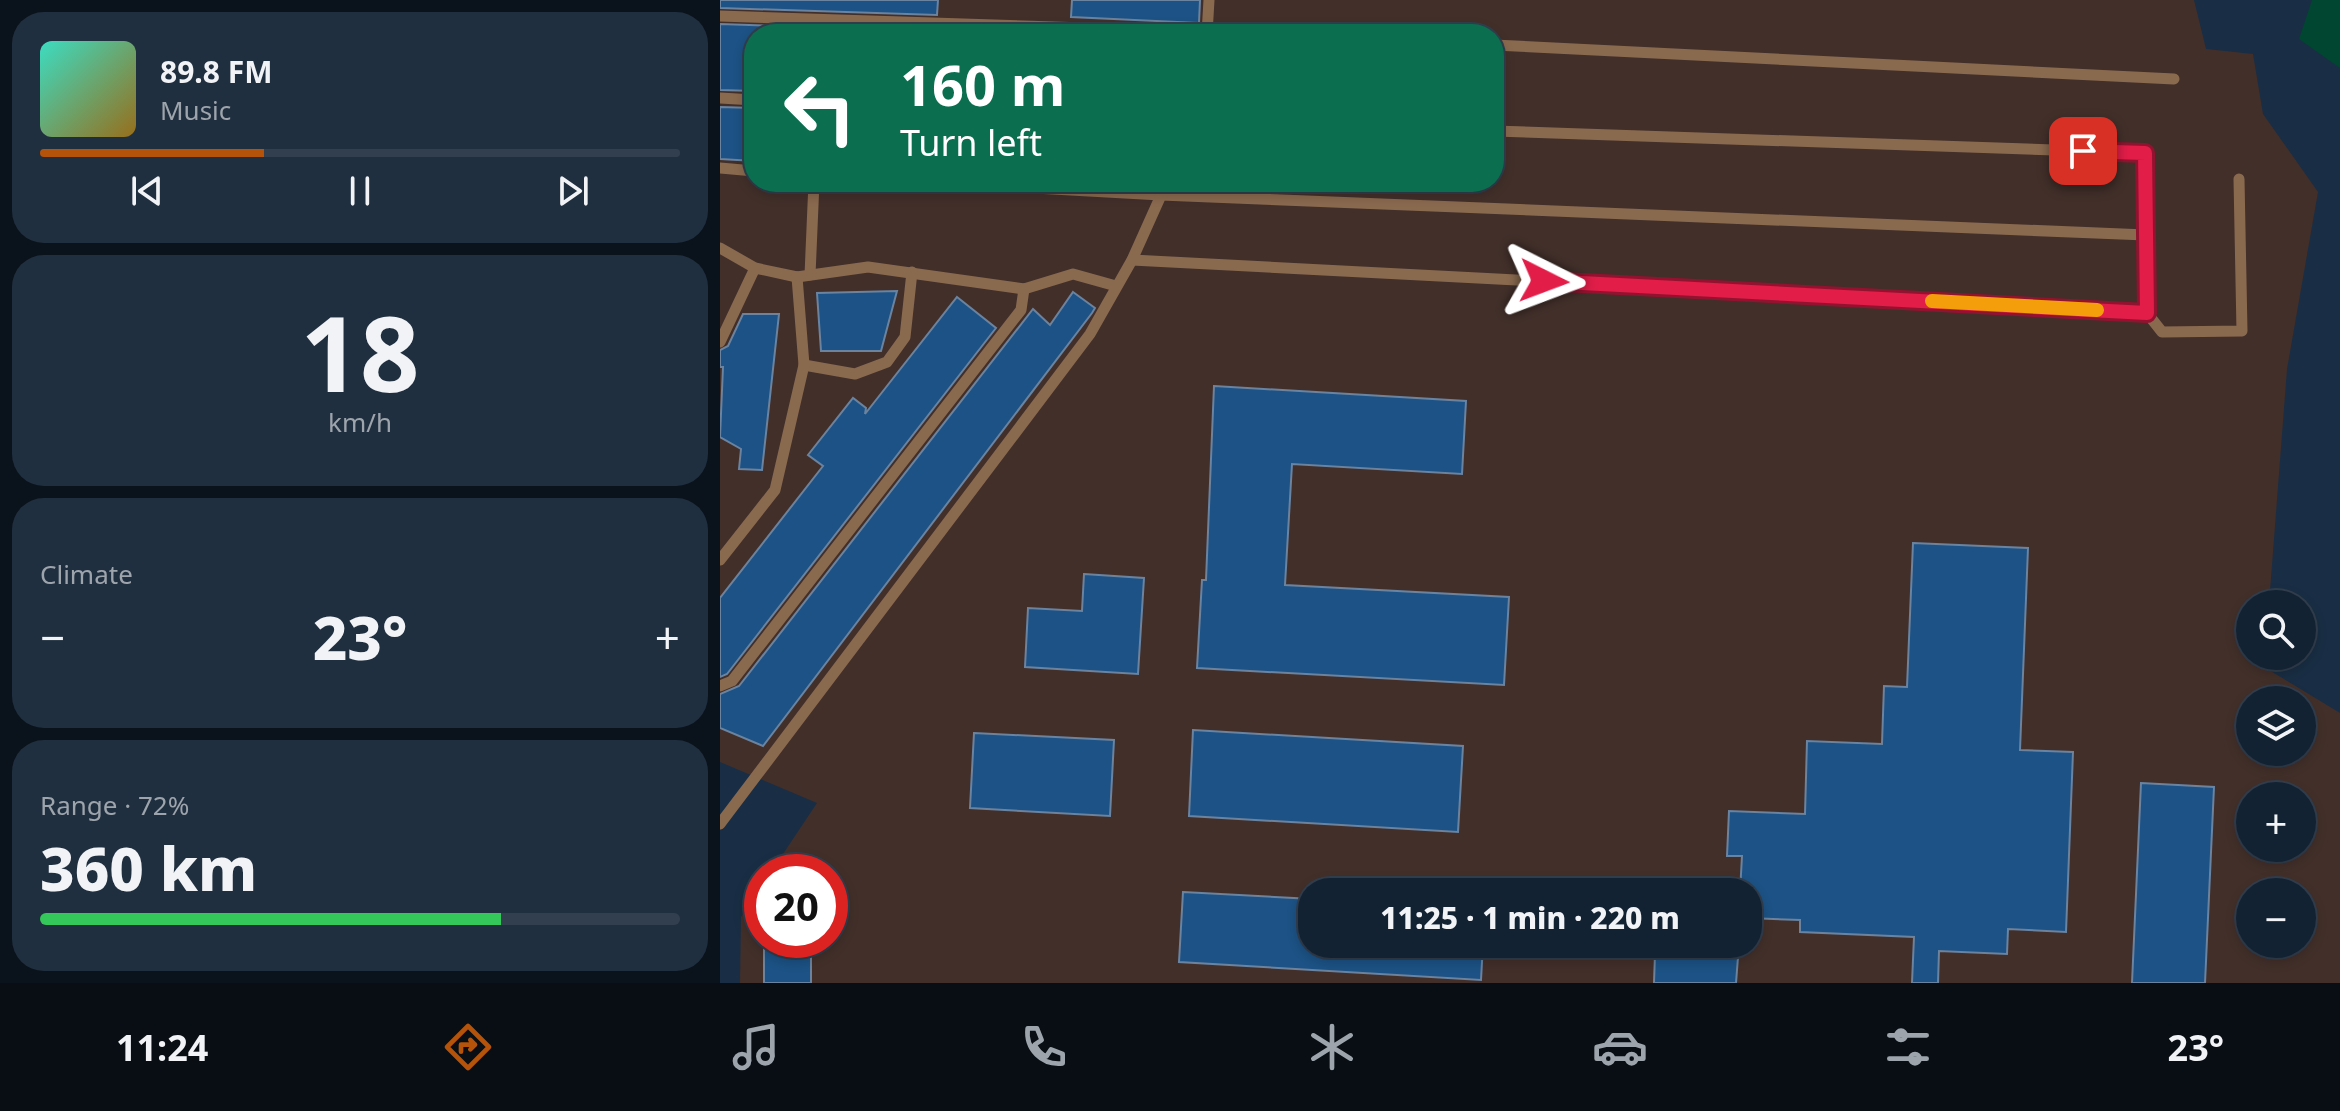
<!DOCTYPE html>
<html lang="en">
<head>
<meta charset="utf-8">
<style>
  body { margin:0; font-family:"Noto Sans",sans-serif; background:#202f3f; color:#f1f3f6; height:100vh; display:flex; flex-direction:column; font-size:30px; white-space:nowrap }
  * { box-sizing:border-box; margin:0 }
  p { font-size:26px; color:#9da4ac }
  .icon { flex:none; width:44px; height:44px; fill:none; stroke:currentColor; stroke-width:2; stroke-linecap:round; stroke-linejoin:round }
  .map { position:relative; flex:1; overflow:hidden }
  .drawer { display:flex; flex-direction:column; gap:12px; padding:12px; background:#0a131c; width:720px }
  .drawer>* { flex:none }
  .top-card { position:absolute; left:24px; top:24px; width:760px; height:168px; border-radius:32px; box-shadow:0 4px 12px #0003,0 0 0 2px #323f4e; background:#0b6e4f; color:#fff; overflow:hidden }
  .buttons { position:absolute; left:1516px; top:590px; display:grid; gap:16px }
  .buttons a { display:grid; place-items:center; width:80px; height:80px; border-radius:50%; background:#132233; box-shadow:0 4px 12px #0003,0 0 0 2px #323f4e; font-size:40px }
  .speed { position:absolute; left:24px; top:854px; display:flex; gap:16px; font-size:40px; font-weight:700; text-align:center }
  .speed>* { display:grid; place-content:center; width:104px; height:104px; border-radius:50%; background:#132233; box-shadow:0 4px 12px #0003,0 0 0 2px #323f4e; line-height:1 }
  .speed .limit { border:12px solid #d22; background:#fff; color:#111 }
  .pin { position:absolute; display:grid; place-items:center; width:68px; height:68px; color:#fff; margin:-34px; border-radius:16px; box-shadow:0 4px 12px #0006 }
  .me { position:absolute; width:88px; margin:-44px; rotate:93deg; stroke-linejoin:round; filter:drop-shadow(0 0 6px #0008) }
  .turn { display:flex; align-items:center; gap:28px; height:168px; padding:0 24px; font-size:36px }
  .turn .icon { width:104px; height:104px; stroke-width:2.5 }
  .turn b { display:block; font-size:56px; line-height:68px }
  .big { font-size:60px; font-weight:800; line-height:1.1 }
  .drawer .widget { flex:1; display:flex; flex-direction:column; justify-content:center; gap:12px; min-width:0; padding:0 28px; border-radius:32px; background:#202f3f }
  .drawer .dial { align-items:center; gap:0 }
  .dial b { font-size:104px; line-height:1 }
  .song { display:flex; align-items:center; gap:24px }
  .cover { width:96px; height:96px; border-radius:12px; background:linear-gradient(135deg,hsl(170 70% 55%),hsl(40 70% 35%)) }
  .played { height:8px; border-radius:4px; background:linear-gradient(90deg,#b45309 35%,#323f4e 35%) }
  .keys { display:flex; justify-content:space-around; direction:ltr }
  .heat { display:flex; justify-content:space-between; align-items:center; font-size:44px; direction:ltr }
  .charge { height:12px; border-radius:6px; background:linear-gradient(90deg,#34c759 72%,#323f4e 0) }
  .trip { position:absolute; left:578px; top:878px; width:464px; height:80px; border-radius:32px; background:#132233; box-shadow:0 4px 12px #0003,0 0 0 2px #323f4e; font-weight:800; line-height:80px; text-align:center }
  .tab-bar { display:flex; height:128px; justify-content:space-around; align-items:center; background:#080e14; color:#9da4ac }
  .tab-bar .icon { width:56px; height:56px }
  .tab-bar .current { color:#b45309 }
  .tab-bar b { font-size:36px; color:#f1f3f6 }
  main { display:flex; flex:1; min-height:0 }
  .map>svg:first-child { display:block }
  .industrial { fill:#422f2a; fill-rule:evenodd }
  .green { fill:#004630 }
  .building { fill:#1c5285; stroke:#6b839e; stroke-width:2 }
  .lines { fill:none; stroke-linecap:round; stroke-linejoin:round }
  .service { stroke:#8a6a4f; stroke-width:11 }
  .route-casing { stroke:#92132f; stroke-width:20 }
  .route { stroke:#e11d48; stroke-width:14 }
  .slow { stroke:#f59e0b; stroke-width:14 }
</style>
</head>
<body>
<main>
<section class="drawer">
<div class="widget">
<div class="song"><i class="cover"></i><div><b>89.8 FM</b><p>Music</p></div></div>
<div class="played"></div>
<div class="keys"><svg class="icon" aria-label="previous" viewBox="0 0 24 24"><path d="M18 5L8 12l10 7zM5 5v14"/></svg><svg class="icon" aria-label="pause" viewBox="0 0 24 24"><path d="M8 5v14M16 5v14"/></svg><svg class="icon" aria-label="next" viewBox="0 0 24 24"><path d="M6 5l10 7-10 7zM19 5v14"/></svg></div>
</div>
<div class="widget dial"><b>18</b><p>km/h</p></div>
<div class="widget"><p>Climate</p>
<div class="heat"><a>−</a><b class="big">23°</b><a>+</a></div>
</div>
<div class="widget"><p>Range · 72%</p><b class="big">360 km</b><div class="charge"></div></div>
</section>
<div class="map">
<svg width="1620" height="983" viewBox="0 0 1620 983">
  <rect width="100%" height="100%" fill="#192e44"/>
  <path class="industrial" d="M 0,0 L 1474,0 L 1486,49 L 1533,54 L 1543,114 L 1598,192 L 1567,369 L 1549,604 L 1530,604 L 1530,656 L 1545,656 L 1544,667 L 1620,713 L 1620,983 L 20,983 L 21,917 L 42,886 L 42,940 L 110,940 L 110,872 L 51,872 L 97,803 L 0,762 ZM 34,34 L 774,34 L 774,182 L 34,182 ZM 1530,700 L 1582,700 L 1582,752 L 1530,752 ZM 1530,796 L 1582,796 L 1582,848 L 1530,848 ZM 592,892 L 1028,892 L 1028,944 L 592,944 ZM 1530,892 L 1582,892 L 1582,944 L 1530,944 Z"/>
  <path class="green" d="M 1592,0 L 1620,0 L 1620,68 L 1579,39 Z"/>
  <g class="building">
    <path d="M 0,0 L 218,0 L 217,15 L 0,8 Z"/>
    <path d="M 352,0 L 480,0 L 479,23 L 351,17 Z"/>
    <path d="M 0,24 L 217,32 L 217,34 L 34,34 L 34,91 L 0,90 Z"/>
    <path d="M 0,107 L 34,108 L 34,161 L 0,159 Z"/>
    <path d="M 177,291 L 161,351 L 101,351 L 97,293 Z"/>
    <path d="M 353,292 L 375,308 L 372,313 L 43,746 L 0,728 L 0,694 L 19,686 L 313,309 L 330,325 Z"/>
    <path d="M 237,297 L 276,328 L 7,674 L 0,677 L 0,598 L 103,466 L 88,455 L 133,398 L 146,408 L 145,414 Z"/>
    <path d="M 23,314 L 59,314 L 42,470 L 19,469 L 21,449 L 0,437 L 3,367 L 0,367 L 0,350 L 8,346 Z"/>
    <path d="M 494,386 L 746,401 L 742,474 L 572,464 L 565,585 L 789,597 L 784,685 L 477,668 L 482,580 L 486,580 Z"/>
    <path d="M 1193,543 L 1308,548 L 1300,750 L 1353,752 L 1346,932 L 1288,929 L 1287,954 L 1219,951 L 1218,983 L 1192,983 L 1194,937 L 1080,932 L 1080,920 L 1028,918 L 1028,892 L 1020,892 L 1022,856 L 1007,856 L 1009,811 L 1085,814 L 1087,741 L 1162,744 L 1164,686 L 1187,687 Z"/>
    <path d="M 364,574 L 424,578 L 418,674 L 305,667 L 308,608 L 362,611 Z"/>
    <path d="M 473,730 L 743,746 L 738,832 L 469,816 Z"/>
    <path d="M 254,733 L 394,740 L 390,816 L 250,808 Z"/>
    <path d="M 1421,783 L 1494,787 L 1485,983 L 1412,983 Z"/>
    <path d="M 463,892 L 592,899 L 592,944 L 763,944 L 761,980 L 459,962 Z"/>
    <path d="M 44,944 L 91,945 L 91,983 L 44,983 Z"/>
    <path d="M 935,954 L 1018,957 L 1016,983 L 934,983 Z"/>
  </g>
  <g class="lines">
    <g class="service">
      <path d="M 0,16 L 548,34"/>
      <path d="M 487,34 L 489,0"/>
      <path d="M 774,45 L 1454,79"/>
      <path d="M 0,98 L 34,100"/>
      <path d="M 0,168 L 34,171"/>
      <path d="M 205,182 L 441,195 L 1426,235"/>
      <path d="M 0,248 L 35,268 L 77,277 L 148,267 L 304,289 L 353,274 L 396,286"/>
      <path d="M 412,260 L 1427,313 L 1425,153 L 774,131"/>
      <path d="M 90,275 L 94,182"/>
      <path d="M 1427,313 L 1442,332 L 1522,331 L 1519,179"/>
      <path d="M 0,342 L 35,268"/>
      <path d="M 84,365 L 135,374 L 167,362 L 185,337 L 192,272"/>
      <path d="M 0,560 L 55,490 L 84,365 L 77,277"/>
      <path d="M 0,686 L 12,681 L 301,310 L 304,289"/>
      <path d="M 0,824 L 370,334 L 412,260 L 447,182"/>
    </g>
  </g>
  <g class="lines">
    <g class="route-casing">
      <path id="route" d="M 824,281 L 1427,313 L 1425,153 L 1363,151"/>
    </g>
    <use href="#route" class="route"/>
    <path class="slow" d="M 1212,301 L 1377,310"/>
  </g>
</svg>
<div class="buttons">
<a><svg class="icon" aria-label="search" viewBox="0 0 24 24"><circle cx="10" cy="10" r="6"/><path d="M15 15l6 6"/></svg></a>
<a><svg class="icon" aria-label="layers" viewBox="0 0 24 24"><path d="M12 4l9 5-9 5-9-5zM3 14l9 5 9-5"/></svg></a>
<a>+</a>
<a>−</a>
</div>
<div class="speed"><div class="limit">20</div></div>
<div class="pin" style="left:1363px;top:151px;background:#d93025"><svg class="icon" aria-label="arrive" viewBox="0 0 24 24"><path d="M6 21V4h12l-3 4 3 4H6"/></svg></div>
<svg class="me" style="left:824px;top:281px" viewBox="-20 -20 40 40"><path d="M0-17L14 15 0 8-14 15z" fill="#e11d48" stroke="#fff" stroke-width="4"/></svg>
<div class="trip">11:25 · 1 min · 220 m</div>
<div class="top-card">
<div class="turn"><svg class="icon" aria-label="left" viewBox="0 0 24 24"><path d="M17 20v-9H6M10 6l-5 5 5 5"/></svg><div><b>160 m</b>Turn left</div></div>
</div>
</div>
</main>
<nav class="tab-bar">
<b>11:24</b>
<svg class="icon current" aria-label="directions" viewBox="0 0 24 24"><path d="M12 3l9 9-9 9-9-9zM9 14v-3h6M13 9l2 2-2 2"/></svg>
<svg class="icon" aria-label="music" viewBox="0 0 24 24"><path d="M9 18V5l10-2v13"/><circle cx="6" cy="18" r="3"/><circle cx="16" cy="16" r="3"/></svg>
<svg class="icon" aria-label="phone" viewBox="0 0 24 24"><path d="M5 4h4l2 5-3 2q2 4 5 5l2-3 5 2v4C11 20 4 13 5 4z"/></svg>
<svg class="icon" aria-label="climate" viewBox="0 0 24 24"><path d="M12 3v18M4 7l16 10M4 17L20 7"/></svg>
<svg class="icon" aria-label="car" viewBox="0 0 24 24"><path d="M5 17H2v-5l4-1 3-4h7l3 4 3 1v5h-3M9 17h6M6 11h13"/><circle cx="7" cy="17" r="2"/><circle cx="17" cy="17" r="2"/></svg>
<svg class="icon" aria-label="filters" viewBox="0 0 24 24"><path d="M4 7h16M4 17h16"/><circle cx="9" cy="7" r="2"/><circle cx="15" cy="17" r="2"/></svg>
<b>23°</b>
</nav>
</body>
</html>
